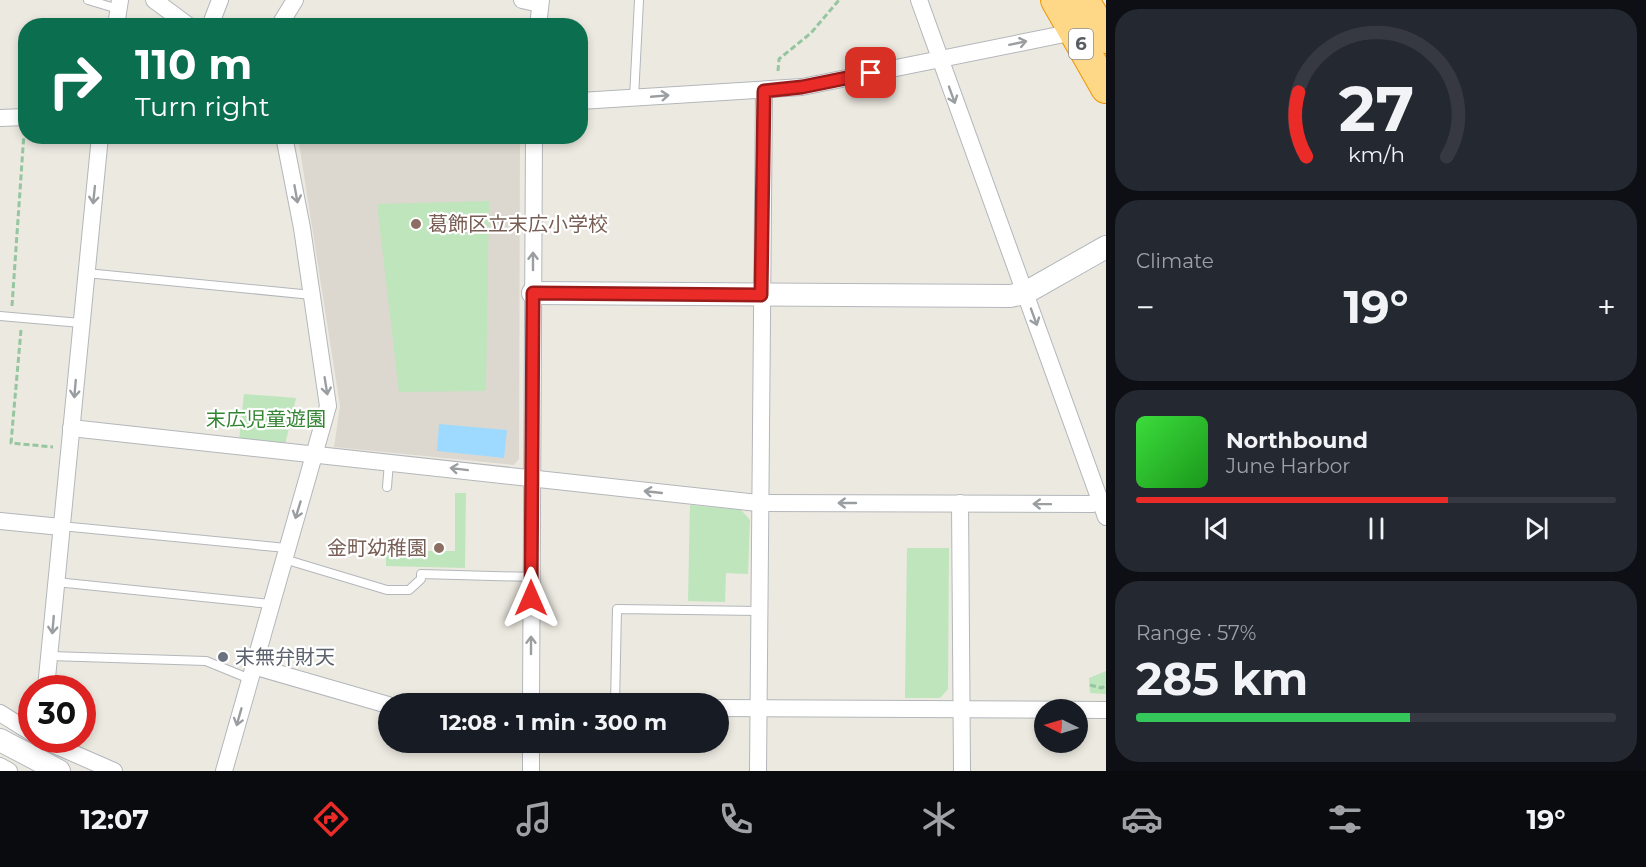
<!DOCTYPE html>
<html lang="en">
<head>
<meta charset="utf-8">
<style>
  body { margin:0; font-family:Montserrat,"Noto Sans JP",sans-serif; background:#242831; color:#f1f3f6; height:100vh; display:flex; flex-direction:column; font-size:22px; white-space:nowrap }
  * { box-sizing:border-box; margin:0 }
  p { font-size:20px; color:#9ea1a6 }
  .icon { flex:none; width:33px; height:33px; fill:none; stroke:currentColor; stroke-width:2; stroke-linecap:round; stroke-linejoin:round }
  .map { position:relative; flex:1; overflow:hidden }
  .panel { display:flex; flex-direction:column; gap:9px; padding:9px; background:#0d0f14; width:540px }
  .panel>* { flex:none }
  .top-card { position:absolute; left:18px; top:18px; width:570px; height:126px; border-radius:24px; box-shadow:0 3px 9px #0003; background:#0b6e4f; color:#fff; overflow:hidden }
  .needle { width:39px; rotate:275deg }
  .tools { position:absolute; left:1034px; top:699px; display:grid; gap:12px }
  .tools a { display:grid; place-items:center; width:54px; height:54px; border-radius:50%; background:#171b24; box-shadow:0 3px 9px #0003; font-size:30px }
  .speed { position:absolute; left:18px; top:675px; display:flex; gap:12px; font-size:30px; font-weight:700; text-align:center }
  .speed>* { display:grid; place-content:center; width:78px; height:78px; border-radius:50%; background:#171b24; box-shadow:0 3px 9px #0003; line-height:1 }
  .speed .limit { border:9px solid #d22; background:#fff; color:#111 }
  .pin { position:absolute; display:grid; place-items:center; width:51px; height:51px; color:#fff; margin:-26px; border-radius:12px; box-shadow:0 3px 9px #0006 }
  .me { position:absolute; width:66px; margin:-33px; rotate:0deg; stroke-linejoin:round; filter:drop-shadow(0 0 4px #0008) }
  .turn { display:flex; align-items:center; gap:21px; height:126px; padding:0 18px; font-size:27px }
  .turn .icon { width:78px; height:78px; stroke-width:2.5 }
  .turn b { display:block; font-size:42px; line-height:51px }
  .big { font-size:45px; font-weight:700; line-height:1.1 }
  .panel .widget { flex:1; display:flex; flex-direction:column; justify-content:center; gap:9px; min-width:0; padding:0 21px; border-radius:24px; background:#242831 }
  .panel .dial { align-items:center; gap:0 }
  .dial svg { height:156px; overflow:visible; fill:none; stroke:#363941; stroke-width:7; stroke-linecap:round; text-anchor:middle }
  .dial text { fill:#f1f3f6; stroke:none }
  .song { display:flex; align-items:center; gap:18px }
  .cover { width:72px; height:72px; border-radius:9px; background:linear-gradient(135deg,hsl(120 70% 55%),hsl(120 70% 35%)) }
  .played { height:6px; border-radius:3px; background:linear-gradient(90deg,#eb2b28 65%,#363941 65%) }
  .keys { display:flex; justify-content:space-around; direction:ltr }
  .heat { display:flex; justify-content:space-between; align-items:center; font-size:33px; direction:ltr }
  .charge { height:9px; border-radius:4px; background:linear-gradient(90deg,#34c759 57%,#363941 0) }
  .trip { position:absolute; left:378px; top:693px; width:351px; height:60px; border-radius:30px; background:#171b24; box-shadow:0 3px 9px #0003; font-weight:700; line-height:60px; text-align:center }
  .tab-bar { display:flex; height:96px; justify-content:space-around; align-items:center; background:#090b0e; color:#9ea1a6 }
  .tab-bar .icon { width:42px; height:42px }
  .tab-bar .active { color:#eb2b28 }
  .tab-bar b { font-size:27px; color:#f1f3f6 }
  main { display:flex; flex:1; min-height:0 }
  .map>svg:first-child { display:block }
  .education { fill:#dcd8cf }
  .green { fill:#bee5bc }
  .water { fill:#9edaff }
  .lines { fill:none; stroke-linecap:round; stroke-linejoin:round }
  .lane-casing { stroke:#b3b7bb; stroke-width:10 }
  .street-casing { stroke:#b3b7bb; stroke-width:18 }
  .secondary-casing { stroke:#b4b8be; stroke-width:24 }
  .highway-casing { stroke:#ed9500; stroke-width:32 }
  .path { stroke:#95c6a0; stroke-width:3; stroke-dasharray:6 3; stroke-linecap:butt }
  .lane { stroke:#fff; stroke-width:8 }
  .street { stroke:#fff; stroke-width:16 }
  .secondary { stroke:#fff; stroke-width:22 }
  .highway { stroke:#fed886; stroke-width:30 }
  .oneway { stroke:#9b9ea1 }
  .route-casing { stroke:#991c1a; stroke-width:15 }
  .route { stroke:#eb2b28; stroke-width:10 }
  .education-dot { fill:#8d6e63; stroke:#fff; stroke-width:2 }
  .worship-dot { fill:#6b7280; stroke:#fff; stroke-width:2 }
  .labels { text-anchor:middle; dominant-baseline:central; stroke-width:4.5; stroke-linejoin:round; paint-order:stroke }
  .shield { fill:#fff; stroke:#8b8e91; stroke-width:1.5 }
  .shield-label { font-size:18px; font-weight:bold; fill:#595d62 }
  .education-label { font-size:20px; fill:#785e54; stroke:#fff; text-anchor:start }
  .park-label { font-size:20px; fill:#358634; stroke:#fff }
  .worship-label { font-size:20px; fill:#5b616d; stroke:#fff; text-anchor:start }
</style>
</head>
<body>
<main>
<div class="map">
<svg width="1106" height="771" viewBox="0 0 1106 771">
  <rect width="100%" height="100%" fill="#ece9e0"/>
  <path class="education" d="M 298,137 L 520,137 L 519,459 L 514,465 L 334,447 L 340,406 Z"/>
  <g class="green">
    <path d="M 489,201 L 486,391 L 399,392 L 377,204 Z"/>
    <path d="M 244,394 L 296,398 L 285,445 L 239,441 Z"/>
    <path d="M 455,493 L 466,493 L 465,568 L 386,566 L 386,538 L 416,538 L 417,551 L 455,551 Z"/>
    <path d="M 690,505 L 741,510 L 750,520 L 748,574 L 726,573 L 725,602 L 688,601 Z"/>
    <path d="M 907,548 L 949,548 L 948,689 L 940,698 L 905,698 Z"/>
    <path d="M 1106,671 L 1106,694 L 1090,693 L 1089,678 Z"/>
  </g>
  <path class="water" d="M 439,424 L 507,430 L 504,458 L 437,451 Z"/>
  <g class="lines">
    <g class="lane-casing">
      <g id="lane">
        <path d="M 88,0 L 118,9"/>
        <path d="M 634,98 L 639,0"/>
        <path d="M 86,273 L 312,295"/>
        <path d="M 0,316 L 81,323"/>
        <path d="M 387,487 L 389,462"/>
        <path d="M 61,526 L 286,548"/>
        <path d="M 284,559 L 387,590 L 409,590 L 421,579 L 421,574 L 531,577"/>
        <path d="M 56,582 L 270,604"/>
        <path d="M 50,656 L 206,661 L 250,679"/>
        <path d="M 615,704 L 617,609 L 758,611"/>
      </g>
    </g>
    <g class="street-casing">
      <g id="street">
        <path d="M 154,0 L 189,26"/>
        <path d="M 522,0 L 540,4"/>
        <path d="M 919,0 L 1106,517"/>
        <path d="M 116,26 L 120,0"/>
        <path d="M 210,26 L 220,0"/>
        <path d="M 279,26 L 295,0"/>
        <path d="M 538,26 L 541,0"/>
        <path d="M 580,101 L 802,87 L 1074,32"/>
        <path d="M 0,118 L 26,117"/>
        <path d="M 71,428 L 758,503 L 1092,504 L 1100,501"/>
        <path d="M 960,503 L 962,771"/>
        <path d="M 0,521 L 61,527"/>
        <path d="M 253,666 L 388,705"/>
        <path d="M 46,688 L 100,136"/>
        <path d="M 531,704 L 534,136"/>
        <path d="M 718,708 L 1106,710"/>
        <path d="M 0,713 L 32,733"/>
        <path d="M 43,740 L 114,771"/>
        <path d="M 531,742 L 531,771"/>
        <path d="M 0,766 L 9,771"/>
        <path d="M 224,771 L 328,406 L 302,228 L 284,136"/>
        <path d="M 758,771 L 764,91"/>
      </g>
    </g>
    <g class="secondary-casing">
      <g id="secondary">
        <path d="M 533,293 L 1010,296 L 1025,293 L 1106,247"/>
        <path d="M 0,740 L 59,771"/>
      </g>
    </g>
    <g class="highway-casing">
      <g id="highway">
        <path d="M 1056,0 L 1106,88"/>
        <path d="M 1084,0 L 1106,38"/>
      </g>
    </g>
    <g class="path">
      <path d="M 778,71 L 779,59 L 811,33 L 839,0"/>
      <path d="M 12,306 L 24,133"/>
      <path d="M 21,330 L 11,443 L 53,447"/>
      <path d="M 1090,685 L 1102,688 L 1106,684"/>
    </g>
    <use href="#lane" class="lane"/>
    <use href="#street" class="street"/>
    <use href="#secondary" class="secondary"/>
    <use href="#highway" class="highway"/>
  </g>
  <defs><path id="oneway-shaft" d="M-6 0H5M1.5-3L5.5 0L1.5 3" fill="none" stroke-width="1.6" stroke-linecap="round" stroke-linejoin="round" transform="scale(1.5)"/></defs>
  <g class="oneway">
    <use href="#oneway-shaft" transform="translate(1018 43) rotate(-12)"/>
    <use href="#oneway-shaft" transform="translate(952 95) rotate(70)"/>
    <use href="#oneway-shaft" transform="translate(660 96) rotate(-5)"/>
    <use href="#oneway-shaft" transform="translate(296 194) rotate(80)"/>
    <use href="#oneway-shaft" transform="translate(94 195) rotate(96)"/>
    <use href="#oneway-shaft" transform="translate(533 261) rotate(-90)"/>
    <use href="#oneway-shaft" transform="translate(1034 317) rotate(70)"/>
    <use href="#oneway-shaft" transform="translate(326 386) rotate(81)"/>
    <use href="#oneway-shaft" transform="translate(75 389) rotate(95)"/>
    <use href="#oneway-shaft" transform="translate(459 469) rotate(-173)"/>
    <use href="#oneway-shaft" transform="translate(653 492) rotate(-174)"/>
    <use href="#oneway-shaft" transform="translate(847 503) rotate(180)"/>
    <use href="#oneway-shaft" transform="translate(1042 504) rotate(-179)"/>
    <use href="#oneway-shaft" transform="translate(298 510) rotate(107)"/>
    <use href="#oneway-shaft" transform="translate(53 625) rotate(95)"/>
    <use href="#oneway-shaft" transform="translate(531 645) rotate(-90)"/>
    <use href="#oneway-shaft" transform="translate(239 717) rotate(106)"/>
  </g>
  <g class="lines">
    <g class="route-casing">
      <path id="route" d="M 531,598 L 533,293 L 761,295 L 764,91 L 802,87 L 871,73"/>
    </g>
    <use href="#route" class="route"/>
  </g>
  <g class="education-dot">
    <circle cx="416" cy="224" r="6"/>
    <circle cx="439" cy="548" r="6"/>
  </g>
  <circle class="worship-dot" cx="223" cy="657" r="6"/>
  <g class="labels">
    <rect class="shield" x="1069" y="29" width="24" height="30" rx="4.5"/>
    <g class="shield-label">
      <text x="1081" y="44">6</text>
    </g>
    <g class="education-label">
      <text x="428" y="224">葛飾区立末広小学校</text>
      <text x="427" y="548" text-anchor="end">金町幼稚園</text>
    </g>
    <g class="park-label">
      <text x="266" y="419">末広児童遊園</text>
    </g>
    <g class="worship-label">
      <text x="235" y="657">末無弁財天</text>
    </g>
  </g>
</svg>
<div class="tools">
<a><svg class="needle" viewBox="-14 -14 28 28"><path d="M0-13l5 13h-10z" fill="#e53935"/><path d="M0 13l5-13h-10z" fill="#9ea1a6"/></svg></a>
</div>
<div class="speed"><div class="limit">30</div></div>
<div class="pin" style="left:871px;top:73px;background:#d93025"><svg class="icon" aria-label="arrive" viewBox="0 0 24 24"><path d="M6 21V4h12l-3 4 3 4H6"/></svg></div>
<svg class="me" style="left:531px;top:598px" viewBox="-20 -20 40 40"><path d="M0-17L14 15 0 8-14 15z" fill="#eb2b28" stroke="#fff" stroke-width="4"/></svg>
<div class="trip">12:08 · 1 min · 300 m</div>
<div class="top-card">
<div class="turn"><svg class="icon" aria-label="right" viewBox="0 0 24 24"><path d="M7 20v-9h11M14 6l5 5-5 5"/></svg><div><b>110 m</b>Turn right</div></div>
</div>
</div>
<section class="panel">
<div class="widget dial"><svg viewBox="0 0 100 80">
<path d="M14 69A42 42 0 1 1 86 69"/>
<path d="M14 69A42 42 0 0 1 10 36" stroke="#eb2b28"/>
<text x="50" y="56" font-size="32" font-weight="700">27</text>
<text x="50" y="72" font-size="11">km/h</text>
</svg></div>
<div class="widget"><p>Climate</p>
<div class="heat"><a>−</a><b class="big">19°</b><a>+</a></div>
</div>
<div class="widget">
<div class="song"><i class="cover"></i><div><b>Northbound</b><p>June Harbor</p></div></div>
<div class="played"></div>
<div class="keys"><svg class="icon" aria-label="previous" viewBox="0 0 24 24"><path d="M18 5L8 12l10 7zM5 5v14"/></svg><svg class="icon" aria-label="pause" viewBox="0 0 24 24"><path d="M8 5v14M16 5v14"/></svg><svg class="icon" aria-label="next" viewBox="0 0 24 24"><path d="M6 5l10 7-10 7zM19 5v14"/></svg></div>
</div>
<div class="widget"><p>Range · 57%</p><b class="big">285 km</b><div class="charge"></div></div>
</section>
</main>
<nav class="tab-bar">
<b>12:07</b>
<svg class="icon active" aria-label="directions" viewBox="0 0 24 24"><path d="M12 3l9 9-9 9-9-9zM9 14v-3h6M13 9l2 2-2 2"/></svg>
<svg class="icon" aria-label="music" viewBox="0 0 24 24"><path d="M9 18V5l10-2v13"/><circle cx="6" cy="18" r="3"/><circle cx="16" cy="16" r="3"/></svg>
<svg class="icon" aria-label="phone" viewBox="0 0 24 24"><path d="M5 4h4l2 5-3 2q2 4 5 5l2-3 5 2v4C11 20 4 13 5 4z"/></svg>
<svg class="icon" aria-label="climate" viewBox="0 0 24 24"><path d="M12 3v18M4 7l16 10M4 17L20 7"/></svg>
<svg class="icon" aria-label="car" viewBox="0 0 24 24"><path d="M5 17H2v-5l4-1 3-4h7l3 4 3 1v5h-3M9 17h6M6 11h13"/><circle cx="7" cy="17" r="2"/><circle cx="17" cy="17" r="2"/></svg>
<svg class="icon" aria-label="filters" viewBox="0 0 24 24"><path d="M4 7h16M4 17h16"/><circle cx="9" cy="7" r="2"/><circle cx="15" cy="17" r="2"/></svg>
<b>19°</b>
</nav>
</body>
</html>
